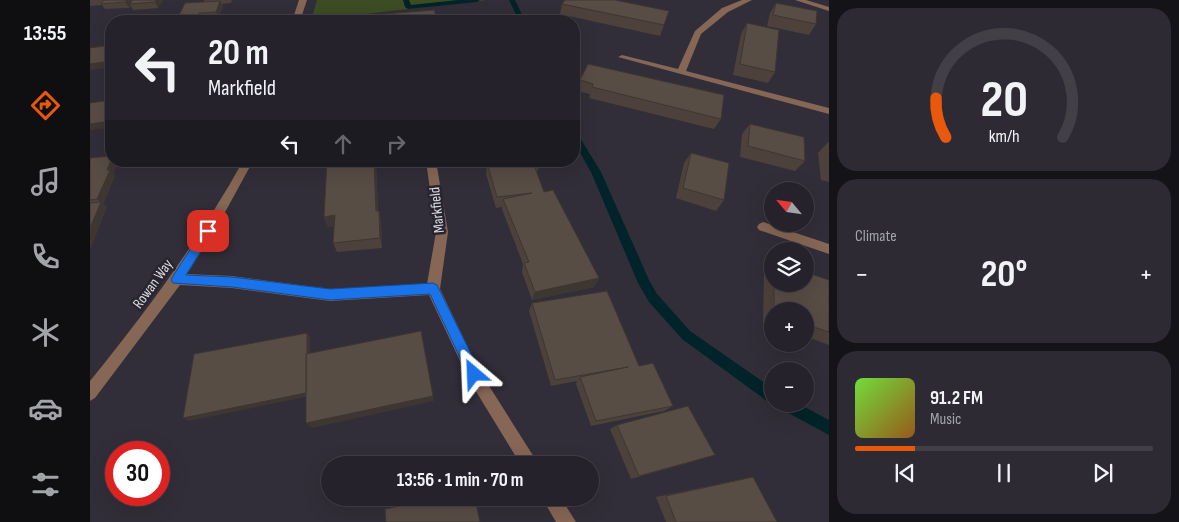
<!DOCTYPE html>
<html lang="en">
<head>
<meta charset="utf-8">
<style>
  body { margin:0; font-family:"Sofia Sans Condensed",sans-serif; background:#2d2a33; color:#f1f3f6; height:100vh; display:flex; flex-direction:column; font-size:19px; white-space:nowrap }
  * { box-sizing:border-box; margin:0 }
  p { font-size:16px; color:#a3a4a9 }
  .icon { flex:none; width:28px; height:28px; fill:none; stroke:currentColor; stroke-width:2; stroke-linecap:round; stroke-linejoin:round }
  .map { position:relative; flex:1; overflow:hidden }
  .sheet { display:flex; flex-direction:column; gap:8px; padding:8px; background:#141318; width:350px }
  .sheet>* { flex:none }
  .guide { position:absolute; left:15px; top:15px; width:475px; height:152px; border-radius:20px; box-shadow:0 5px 20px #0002,0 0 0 1px #423f47; background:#25222b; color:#f1f3f6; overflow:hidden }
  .needle { width:32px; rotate:299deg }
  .buttons { position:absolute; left:674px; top:182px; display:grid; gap:10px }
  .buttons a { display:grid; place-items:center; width:50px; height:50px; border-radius:50%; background:#25222b; box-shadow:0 5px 20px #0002,0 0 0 1px #423f47; font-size:25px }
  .speed { position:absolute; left:15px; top:441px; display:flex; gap:10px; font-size:25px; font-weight:700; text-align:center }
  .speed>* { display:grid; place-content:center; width:65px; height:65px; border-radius:50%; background:#25222b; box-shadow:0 5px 20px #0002,0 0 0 1px #423f47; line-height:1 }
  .speed .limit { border:8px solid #d22; background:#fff; color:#111 }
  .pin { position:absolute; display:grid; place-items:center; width:42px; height:42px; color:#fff; margin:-21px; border-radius:10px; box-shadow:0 2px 8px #0006 }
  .me { position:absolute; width:55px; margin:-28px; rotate:334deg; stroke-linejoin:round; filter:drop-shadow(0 0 4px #0008) }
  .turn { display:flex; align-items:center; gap:18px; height:105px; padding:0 20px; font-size:22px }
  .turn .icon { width:65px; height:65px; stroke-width:2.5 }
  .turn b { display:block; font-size:35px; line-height:42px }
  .lanes { display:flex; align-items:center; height:48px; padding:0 20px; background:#0003; justify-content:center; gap:25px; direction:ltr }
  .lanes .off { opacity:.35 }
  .big { font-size:38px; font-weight:700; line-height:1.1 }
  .sheet .card { flex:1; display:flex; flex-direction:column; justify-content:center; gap:8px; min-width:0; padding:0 18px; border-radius:20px; background:#2d2a33 }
  .sheet .dial { align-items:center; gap:0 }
  .dial svg { height:130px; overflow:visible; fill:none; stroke:#423f47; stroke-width:7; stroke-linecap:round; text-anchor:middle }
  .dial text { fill:#f1f3f6; stroke:none }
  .song { display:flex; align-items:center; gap:15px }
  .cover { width:60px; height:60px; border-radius:8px; background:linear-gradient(135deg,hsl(100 70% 55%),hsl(30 70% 35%)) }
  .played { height:5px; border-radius:2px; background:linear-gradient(90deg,#ea580c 20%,#423f47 20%) }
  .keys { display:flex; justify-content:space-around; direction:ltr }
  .heat { display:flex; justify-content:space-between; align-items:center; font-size:28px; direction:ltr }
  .trip { position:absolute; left:231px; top:456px; width:278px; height:50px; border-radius:25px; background:#25222b; box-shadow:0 5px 20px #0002,0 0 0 1px #423f47; font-weight:700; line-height:50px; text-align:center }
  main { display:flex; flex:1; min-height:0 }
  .tabs { display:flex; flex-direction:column; width:90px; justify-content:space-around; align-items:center; background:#0f0e11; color:#a3a4a9 }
  .tabs .icon { width:35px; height:35px }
  .tabs .current { color:#ea580c }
  .tabs b { font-size:22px; color:#f1f3f6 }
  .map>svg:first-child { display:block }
  .green { fill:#3c4c23 }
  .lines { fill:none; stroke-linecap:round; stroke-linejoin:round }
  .stream { fill:#002429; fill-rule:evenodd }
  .minor { fill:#866654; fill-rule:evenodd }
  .wall { fill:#4c423b }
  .shaded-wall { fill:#3e3630 }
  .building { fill:#584d45; stroke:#3e3630 }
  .route { fill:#1a73e8; stroke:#114b97 }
  .labels { text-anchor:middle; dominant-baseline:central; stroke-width:5; stroke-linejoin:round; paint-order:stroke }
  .street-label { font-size:15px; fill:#dbd9e0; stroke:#27252f }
</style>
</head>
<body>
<main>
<nav class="tabs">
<b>13:55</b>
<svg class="icon current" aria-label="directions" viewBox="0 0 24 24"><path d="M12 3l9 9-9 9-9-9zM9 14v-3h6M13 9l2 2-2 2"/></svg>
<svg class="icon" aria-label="music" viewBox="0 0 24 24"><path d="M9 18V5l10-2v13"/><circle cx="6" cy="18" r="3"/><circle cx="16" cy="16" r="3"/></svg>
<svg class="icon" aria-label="phone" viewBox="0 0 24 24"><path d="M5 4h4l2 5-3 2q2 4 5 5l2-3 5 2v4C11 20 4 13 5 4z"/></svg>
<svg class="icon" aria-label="climate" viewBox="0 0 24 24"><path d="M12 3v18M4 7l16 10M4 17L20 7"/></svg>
<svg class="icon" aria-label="car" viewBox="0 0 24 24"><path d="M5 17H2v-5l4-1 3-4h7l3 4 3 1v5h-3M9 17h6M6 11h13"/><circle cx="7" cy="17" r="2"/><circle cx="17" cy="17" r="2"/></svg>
<svg class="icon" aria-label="filters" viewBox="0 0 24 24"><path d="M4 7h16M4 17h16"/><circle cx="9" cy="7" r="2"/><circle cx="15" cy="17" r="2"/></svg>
</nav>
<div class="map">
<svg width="739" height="522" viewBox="0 0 739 522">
  <rect width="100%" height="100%" fill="#312e39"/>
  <path class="green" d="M 227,0 L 397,0 L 240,18 L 223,14 Z"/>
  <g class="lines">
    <g class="stream">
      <path d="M 313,0 L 319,0 L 321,5 L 368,0 L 390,0 L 387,2 L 318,9 L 315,7 Z"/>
      <path d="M 419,0 L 425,0 L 435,21 L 429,21 Z"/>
      <path d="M 484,132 L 487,133 L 511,172 L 559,280 L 567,294 L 600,331 L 682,388 L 682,403 L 677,401 L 592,339 L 559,302 L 548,283 L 501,172 L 484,142 Z"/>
      <path d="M 689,404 L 709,404 L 739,420 L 739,435 L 691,409 Z"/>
    </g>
    <g class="minor">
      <path d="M 209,0 L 217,0 L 210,21 L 202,21 Z"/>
      <path d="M 652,0 L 662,0 L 638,12 L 611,34 L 596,71 L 739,108 L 739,114 L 528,57 L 532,55 L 588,69 L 605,31 L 632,8 Z"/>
      <path d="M 705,0 L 716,0 L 739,7 L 739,11 Z"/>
      <path d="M 153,161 L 163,161 L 128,225 L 97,274 L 142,276 L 240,289 L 337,284 L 346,232 L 336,161 L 346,161 L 358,232 L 350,289 L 389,370 L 449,465 L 431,465 L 379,380 L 339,295 L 240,301 L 142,288 L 90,285 L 5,398 L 0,401 L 0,381 C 57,311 109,240 153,161 Z"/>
      <path d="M 673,222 L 739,244 L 739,254 L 669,230 L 667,227 L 669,224 Z"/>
      <path d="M 452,498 L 471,498 L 486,522 L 466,522 Z"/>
    </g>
  </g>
  <g class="wall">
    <path d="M 0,0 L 73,0 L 68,8 L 43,10 L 41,6 L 39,8 L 15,9 L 12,5 L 0,6 Z"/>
    <path d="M 114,0 L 142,0 L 141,3 L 132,4 L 133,6 L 128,18 L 112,19 L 111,21 L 90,21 L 88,17 L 115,2 Z"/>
    <path d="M 686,3 L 726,24 L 719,35 L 677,26 L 680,13 Z"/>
    <path d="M 472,4 L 574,25 L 570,36 L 470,14 Z"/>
    <path d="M 657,23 L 685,72 L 678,83 L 643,75 L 651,34 Z"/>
    <path d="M 498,64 L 631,119 L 624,129 L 499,98 L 500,94 L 487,91 L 490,80 Z"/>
    <path d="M 660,124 L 715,161 L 705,171 L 650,157 L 652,134 Z"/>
    <path d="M 738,142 L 739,143 L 739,182 L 731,180 L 728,153 Z"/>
    <path d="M 601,153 L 634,200 L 626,211 L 586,198 L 594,163 Z"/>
    <path d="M 0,158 L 21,161 L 29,161 L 23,174 L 25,176 L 13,204 L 17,207 L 0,249 Z"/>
    <path d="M 237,161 L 292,161 L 293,164 L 286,165 L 288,211 L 291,221 L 292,248 L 247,252 L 243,243 L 244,226 L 238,227 L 234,217 Z"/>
    <path d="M 403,161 L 450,161 L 448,171 L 446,171 L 454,192 L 509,278 L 504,287 L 442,300 L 432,272 L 433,264 L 412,209 L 412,207 L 406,208 L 396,174 L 397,163 L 403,163 Z"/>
    <path d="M 682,265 L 682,284 L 715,284 L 739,280 L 739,345 L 715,336 L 715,311 L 682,311 L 682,325 L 673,322 L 674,272 Z"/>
    <path d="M 442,303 L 549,366 L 583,406 L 574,411 L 501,426 L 486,384 L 487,381 L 461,386 L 439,311 Z"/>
    <path d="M 527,425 L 625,455 L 541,479 L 520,429 Z"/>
    <path d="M 663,477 L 687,522 L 576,522 L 566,497 Z"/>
  </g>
  <g class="shaded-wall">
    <path d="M 37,0 L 45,0 L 40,4 L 41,6 L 39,8 L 35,2 Z"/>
    <path d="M 66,0 L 73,0 L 68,8 L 65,2 Z"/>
    <path d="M 130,1 L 133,6 L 128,18 L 126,12 Z"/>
    <path d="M 109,13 L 112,19 L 111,21 L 108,16 Z"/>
    <path d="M 21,61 L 21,68 L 0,70 L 0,64 Z"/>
    <path d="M 21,121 L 21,128 L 0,130 L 0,124 Z"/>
    <path d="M 21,161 L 29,161 L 23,174 L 25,176 L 13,204 L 17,207 L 0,249 L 0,228 L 11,203 L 7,199 L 17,170 Z"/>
    <path d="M 284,161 L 285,161 L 286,165 L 288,221 L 286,211 Z"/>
    <path d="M 289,211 L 291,221 L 292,248 L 290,238 Z"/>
    <path d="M 245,215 L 249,225 L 238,227 L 234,217 Z"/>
    <path d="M 509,278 L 504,287 L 442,300 L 445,292 Z"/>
    <path d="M 331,331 L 344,401 L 222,428 L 216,423 Z"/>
    <path d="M 217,333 L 220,337 L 220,396 L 99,421 L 93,418 Z"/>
  </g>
  <g class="building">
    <path d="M 14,0 L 37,0 L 35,2 L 11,4 Z"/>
    <path d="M 42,0 L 66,0 L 65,2 L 40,4 Z"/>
    <path d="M 475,0 L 525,0 L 579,11 L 574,25 L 472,4 Z"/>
    <path d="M 130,1 L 126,12 L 109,13 L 108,16 L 88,17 L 95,3 Z"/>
    <path d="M 686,3 L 727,11 L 726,24 L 683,15 Z"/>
    <path d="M 344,10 L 348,21 L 297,21 L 295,14 Z"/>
    <path d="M 657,23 L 689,30 L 685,72 L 650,64 Z"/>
    <path d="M 21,45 L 21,61 L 0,64 L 0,48 Z"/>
    <path d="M 498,64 L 634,95 L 631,119 L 502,87 L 503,84 L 490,80 Z"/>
    <path d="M 21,100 L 21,121 L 0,124 L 0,103 Z"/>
    <path d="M 660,124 L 714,137 L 715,161 L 658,146 Z"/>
    <path d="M 601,153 L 639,163 L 634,200 L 593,188 Z"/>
    <path d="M 21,156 L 21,160 L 17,170 L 20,170 L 7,199 L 0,200 L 0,158 Z"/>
    <path d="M 237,161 L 284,161 L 286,211 L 289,211 L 290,238 L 243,243 L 245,215 L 234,217 Z"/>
    <path d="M 407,161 L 445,161 L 443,162 L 454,192 L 463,190 L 509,278 L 445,292 L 434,263 L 439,262 L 413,199 L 442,193 L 407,197 L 397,163 L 407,162 Z"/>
    <path d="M 11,202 L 0,228 L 0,203 Z"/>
    <path d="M 715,272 L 739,280 L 739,332 L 715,324 L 715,311 L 684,311 L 684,284 L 715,284 Z"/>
    <path d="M 517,291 L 549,366 L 563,363 L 583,406 L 506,421 L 490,377 L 538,367 L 465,380 L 442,303 Z"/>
    <path d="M 331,331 L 343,396 L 216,423 L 216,354 Z"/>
    <path d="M 217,333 L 217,354 L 216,354 L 216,393 L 93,418 L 104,354 Z"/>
    <path d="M 598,406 L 625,455 L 549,476 L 527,425 Z"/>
    <path d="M 663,477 L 687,522 L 586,522 L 576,496 Z"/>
    <path d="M 350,498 L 385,498 L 390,522 L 296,522 L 295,509 Z"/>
  </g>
  <path class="route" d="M 118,227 L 123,231 L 96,275 L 142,277 L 240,289 L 343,283 L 347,285 L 389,370 L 391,374 L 389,379 L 384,381 L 380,379 L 340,294 L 240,300 L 142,287 L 83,283 L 81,280 L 83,276 L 114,228 Z"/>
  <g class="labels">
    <g class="street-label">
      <text transform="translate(347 210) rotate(-96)">Markfield</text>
      <text transform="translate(63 284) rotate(-54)">Rowan Way</text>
    </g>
  </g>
</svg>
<div class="buttons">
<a><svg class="needle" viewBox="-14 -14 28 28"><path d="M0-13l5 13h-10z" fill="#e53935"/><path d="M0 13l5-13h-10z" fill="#a3a4a9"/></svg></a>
<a><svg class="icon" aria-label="layers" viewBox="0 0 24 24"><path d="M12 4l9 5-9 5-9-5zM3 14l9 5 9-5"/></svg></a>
<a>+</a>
<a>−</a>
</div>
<div class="speed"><div class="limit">30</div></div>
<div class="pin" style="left:118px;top:231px;background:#d93025"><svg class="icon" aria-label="arrive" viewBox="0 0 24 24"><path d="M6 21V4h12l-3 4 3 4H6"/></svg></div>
<svg class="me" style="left:384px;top:374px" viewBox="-20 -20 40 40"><path d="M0-17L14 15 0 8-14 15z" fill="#1a73e8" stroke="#fff" stroke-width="4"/></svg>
<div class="trip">13:56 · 1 min · 70 m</div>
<div class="guide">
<div class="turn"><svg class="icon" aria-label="left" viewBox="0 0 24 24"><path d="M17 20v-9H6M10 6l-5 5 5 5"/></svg><div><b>20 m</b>Markfield</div></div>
<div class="lanes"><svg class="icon" aria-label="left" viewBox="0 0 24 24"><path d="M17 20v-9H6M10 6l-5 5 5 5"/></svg><svg class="icon off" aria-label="ahead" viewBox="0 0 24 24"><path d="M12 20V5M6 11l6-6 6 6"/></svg><svg class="icon off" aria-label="right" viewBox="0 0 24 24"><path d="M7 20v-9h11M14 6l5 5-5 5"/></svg></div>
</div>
</div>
<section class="sheet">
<div class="card dial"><svg viewBox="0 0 100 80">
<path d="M14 69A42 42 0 1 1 86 69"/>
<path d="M14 69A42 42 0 0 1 8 45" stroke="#ea580c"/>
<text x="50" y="56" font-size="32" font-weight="700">20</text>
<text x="50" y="72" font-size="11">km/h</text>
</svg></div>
<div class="card"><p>Climate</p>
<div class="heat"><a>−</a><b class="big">20°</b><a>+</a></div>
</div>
<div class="card">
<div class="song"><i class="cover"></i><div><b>91.2 FM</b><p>Music</p></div></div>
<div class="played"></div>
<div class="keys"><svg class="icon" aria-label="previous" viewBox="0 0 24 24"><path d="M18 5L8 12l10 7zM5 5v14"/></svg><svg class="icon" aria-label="pause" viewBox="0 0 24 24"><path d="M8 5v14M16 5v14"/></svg><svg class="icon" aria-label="next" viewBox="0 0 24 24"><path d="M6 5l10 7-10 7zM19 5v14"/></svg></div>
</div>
</section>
</main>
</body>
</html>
